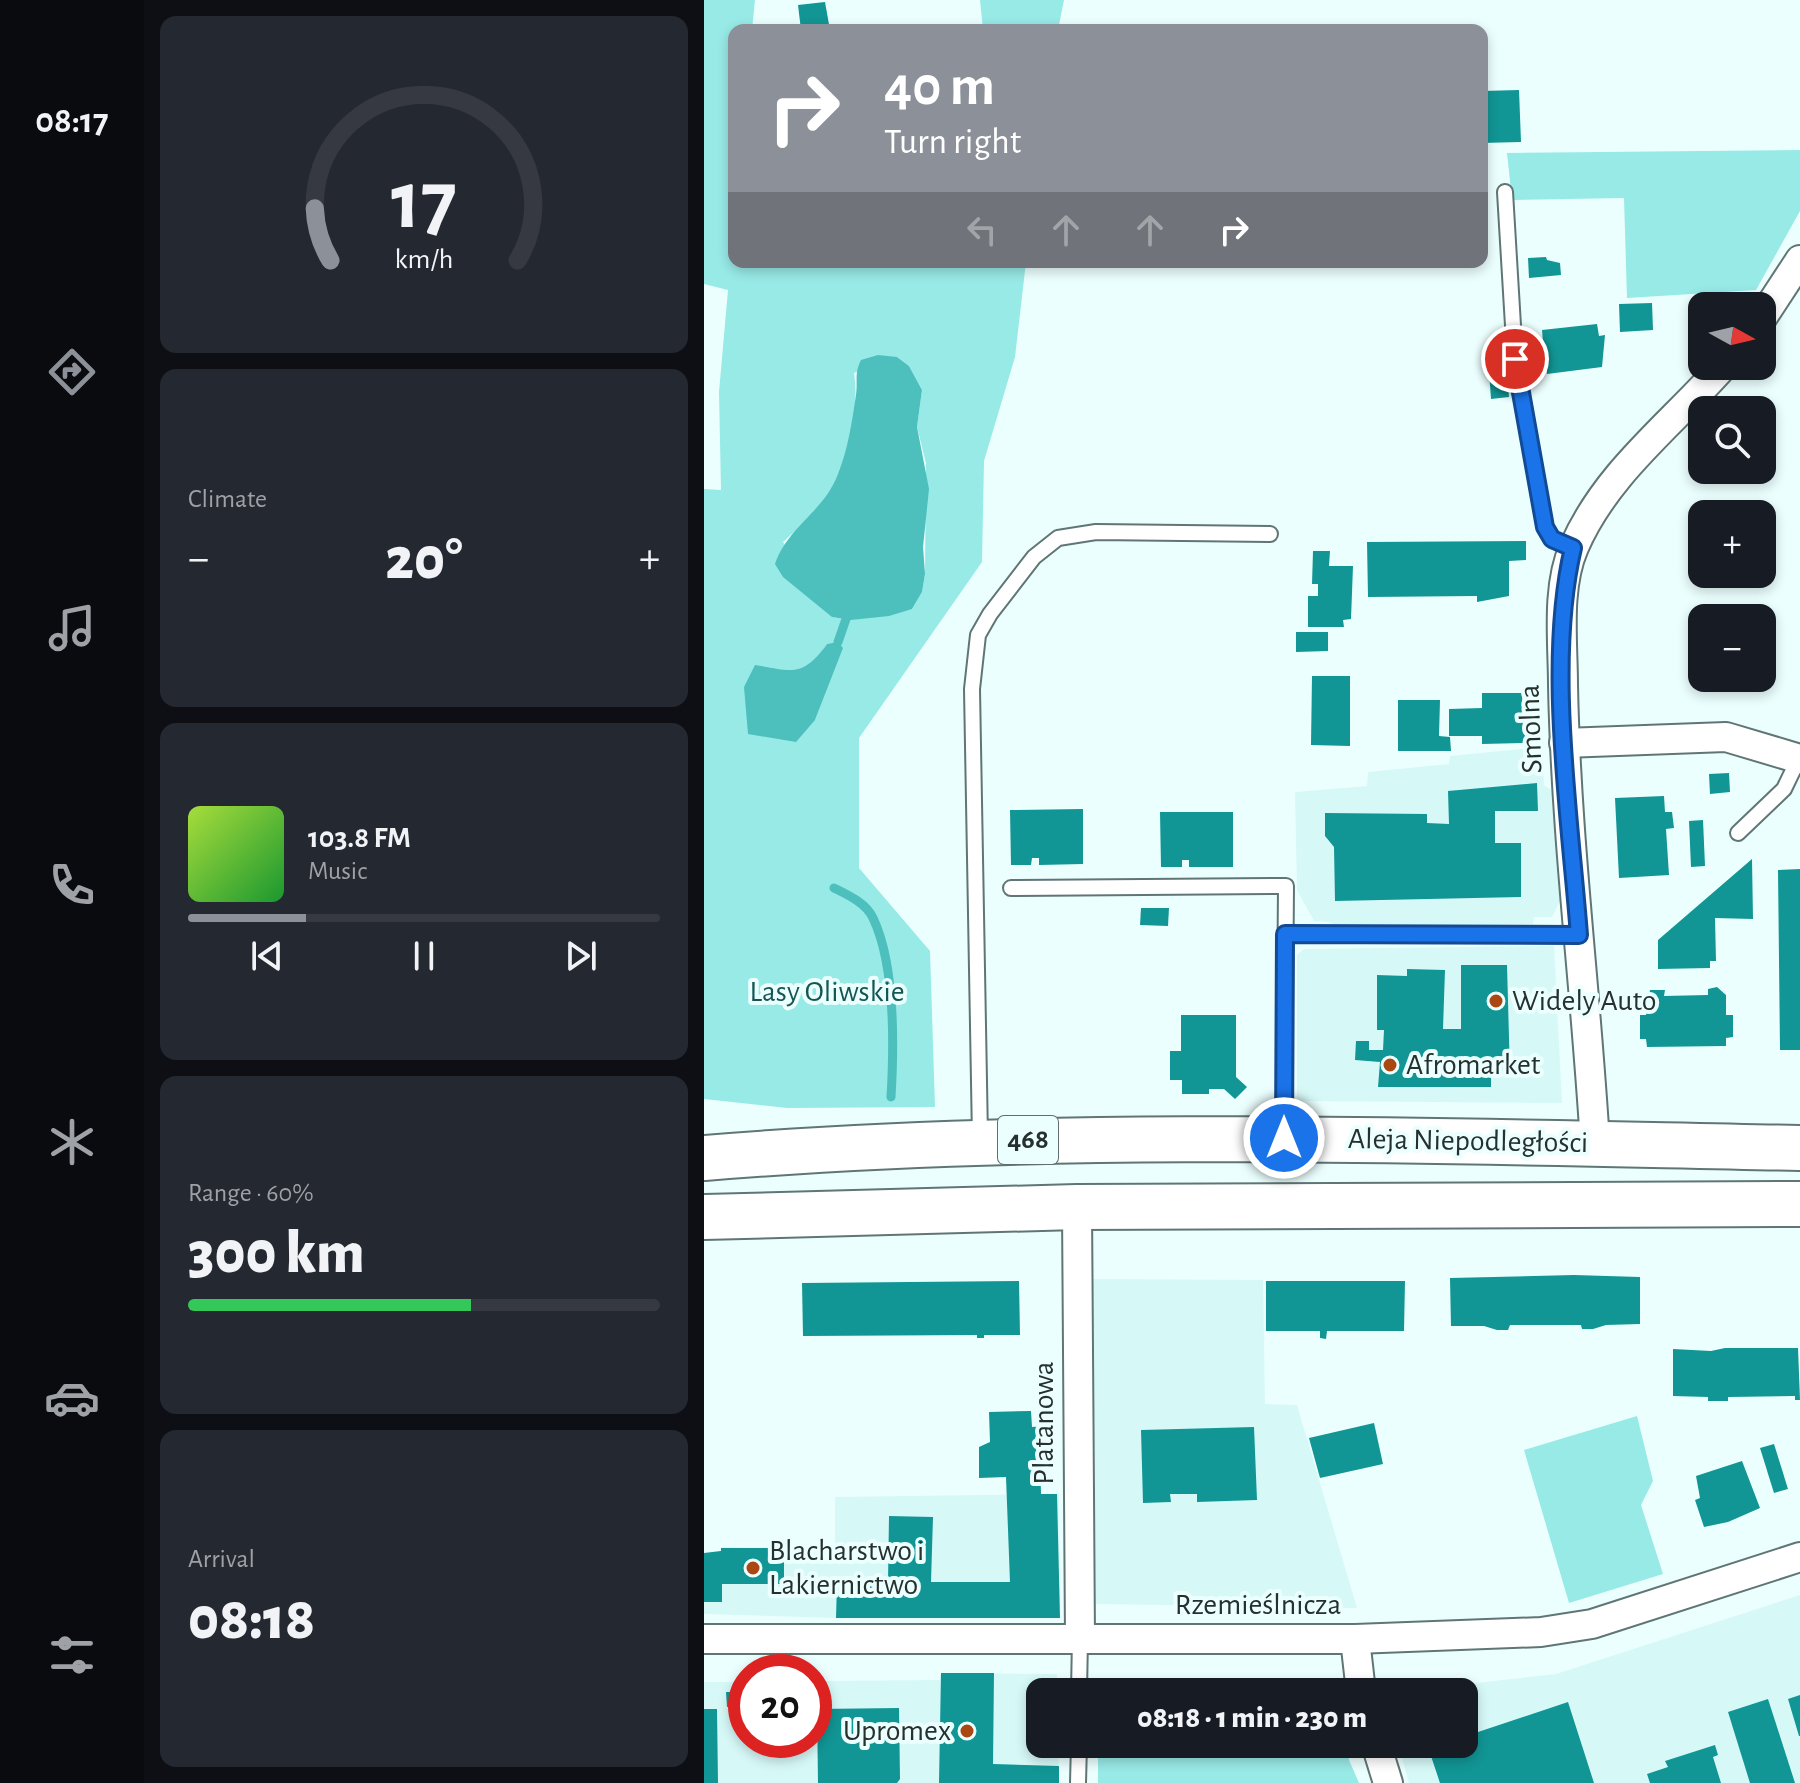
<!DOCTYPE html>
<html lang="en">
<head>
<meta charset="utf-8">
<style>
  body { margin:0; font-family:"Alegreya Sans",sans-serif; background:#242831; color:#f1f3f6; height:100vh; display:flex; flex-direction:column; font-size:30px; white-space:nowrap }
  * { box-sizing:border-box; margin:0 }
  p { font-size:26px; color:#9ea1a6 }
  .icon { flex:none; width:44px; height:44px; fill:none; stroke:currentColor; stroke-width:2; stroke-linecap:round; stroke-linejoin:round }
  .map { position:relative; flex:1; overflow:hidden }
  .drawer { display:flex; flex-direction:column; gap:16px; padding:16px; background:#0d0f14; width:560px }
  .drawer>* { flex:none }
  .hud { position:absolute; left:24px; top:24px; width:760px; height:244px; border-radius:16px; box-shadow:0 4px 12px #0003; background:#8c9099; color:#fff; overflow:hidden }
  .needle { width:52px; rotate:98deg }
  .buttons { position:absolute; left:984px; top:292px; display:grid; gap:16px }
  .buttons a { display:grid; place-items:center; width:88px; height:88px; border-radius:16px; background:#171b24; box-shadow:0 4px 12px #0003; font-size:40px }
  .speed { position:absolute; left:24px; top:1654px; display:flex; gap:16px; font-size:40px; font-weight:700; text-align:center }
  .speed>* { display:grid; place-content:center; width:104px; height:104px; border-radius:50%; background:#171b24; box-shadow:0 4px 12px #0003; line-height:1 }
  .speed .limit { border:12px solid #d22; background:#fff; color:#111 }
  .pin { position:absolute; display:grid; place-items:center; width:68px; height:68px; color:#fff; margin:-34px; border:4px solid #fff; border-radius:50%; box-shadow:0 2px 8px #0007 }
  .me { position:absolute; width:88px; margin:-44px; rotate:0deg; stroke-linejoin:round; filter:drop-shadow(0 0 6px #0008) }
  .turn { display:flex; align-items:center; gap:28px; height:168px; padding:0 24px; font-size:36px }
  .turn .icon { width:104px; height:104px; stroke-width:2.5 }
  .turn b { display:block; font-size:56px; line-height:68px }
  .lanes { display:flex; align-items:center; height:76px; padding:0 24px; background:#0003; justify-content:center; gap:40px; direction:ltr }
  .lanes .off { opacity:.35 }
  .big { font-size:60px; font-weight:800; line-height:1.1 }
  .drawer .widget { flex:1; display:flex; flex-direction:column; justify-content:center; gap:12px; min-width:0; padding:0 28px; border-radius:16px; background:#242831 }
  .drawer .dial { align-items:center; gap:0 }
  .dial svg { height:208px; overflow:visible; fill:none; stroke:#363941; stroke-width:7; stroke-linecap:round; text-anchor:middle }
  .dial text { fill:#f1f3f6; stroke:none }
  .song { display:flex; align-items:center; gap:24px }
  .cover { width:96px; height:96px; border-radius:12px; background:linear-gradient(135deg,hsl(80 70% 55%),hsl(130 70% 35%)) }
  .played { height:8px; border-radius:4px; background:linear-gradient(90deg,#8c9099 25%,#363941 25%) }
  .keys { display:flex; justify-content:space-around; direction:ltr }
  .heat { display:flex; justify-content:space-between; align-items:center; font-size:44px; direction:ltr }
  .charge { height:12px; border-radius:6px; background:linear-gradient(90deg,#34c759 60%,#363941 0) }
  .trip { position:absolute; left:322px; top:1678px; width:452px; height:80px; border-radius:16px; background:#171b24; box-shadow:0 4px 12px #0003; font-weight:800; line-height:80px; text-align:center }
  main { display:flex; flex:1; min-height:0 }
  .tabs { display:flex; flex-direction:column; width:144px; justify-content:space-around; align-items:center; background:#090b0e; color:#9ea1a6 }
  .tabs .icon { width:56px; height:56px }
  .tabs .selected { color:#8c9099 }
  .tabs b { font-size:36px; color:#f1f3f6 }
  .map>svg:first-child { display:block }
  .built { fill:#d6f9f8 }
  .green { fill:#98eae7; fill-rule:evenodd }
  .water { fill:#4dbfbd }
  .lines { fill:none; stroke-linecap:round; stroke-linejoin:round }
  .stream { stroke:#4dbfbd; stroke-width:9 }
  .building { fill:#119695 }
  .service-casing { stroke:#5f7675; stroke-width:18 }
  .minor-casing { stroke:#5f7675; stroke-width:32 }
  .primary-casing { stroke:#5f7675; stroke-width:48 }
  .service { stroke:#fff; stroke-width:14 }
  .minor { stroke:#fff; stroke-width:28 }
  .primary { stroke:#fff; stroke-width:44 }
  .route-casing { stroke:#114b97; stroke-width:20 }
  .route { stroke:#1a73e8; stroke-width:14 }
  .poi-dot { fill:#aa4712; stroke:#ebfffe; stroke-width:3 }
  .labels { text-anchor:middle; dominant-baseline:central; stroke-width:8; stroke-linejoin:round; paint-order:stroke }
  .shield { fill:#ebfffe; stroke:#616e6d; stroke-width:2 }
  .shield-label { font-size:28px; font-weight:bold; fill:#26302f }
  .street-label { font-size:30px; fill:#26302f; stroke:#ebfffe }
  .park-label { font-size:30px; fill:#155655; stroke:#ebfffe }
  .poi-label { font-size:30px; fill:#26302f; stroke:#ebfffe; text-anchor:start }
</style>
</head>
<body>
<main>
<nav class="tabs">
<b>08:17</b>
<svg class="icon selected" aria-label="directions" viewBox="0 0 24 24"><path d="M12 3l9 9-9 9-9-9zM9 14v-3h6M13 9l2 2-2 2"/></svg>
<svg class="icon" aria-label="music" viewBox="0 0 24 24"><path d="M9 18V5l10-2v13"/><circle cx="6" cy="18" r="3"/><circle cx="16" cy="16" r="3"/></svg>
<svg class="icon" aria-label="phone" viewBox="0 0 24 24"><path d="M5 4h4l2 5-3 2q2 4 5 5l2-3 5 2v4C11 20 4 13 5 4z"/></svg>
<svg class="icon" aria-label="climate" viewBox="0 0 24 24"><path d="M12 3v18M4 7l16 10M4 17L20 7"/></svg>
<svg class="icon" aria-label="car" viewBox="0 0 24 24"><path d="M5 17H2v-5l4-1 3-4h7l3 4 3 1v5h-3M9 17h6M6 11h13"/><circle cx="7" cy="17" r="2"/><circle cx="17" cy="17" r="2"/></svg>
<svg class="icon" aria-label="filters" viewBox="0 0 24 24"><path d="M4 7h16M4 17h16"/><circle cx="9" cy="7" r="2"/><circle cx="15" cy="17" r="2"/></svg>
</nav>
<section class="drawer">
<div class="widget dial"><svg viewBox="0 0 100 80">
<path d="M14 69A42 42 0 1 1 86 69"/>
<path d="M14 69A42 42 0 0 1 8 49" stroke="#8c9099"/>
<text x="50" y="56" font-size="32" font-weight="700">17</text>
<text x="50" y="72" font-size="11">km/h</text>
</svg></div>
<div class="widget"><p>Climate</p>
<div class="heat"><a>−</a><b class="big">20°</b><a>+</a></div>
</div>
<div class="widget">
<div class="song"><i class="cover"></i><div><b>103.8 FM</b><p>Music</p></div></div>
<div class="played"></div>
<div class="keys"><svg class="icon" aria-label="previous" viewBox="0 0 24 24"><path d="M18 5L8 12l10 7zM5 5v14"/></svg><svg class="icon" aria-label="pause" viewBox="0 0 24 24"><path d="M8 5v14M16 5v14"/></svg><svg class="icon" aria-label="next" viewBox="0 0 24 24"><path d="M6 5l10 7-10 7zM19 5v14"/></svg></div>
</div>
<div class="widget"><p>Range · 60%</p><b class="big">300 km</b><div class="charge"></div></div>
<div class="widget"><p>Arrival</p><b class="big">08:18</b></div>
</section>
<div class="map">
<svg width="1096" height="1783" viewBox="0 0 1096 1783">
  <rect width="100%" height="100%" fill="#ebfffe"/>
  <g class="built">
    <path d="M 838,747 L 840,785 L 847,790 L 856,901 L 848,917 L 830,917 L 829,924 L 631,926 L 626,922 L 610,921 L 593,890 L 591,792 L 663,786 L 664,772 L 745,764 L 746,756 Z"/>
    <path d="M 850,946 L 858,1103 L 593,1101 L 593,955 L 600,949 Z"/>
    <path d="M 389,1279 L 559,1280 L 561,1404 L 593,1405 L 653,1608 L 392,1604 Z"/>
    <path d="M 355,1494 L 356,1618 L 132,1618 L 0,1614 L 0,1553 L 16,1551 L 17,1547 L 131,1548 L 131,1497 Z"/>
    <path d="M 1096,1595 L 1096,1783 L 705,1783 L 694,1744 L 760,1744 L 760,1692 L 678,1692 L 683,1683 L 772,1683 L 852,1674 Z"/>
    <path d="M 237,1673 L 353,1674 L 353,1692 L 336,1692 L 336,1744 L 354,1744 L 355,1783 L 0,1783 L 0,1682 L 42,1682 L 42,1740 L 110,1740 L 110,1681 L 236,1680 Z"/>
  </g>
  <g class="green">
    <path d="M 0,0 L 51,0 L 48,30 L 30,30 L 30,262 L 322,262 L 311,357 L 280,461 L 278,562 L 155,738 L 155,868 L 226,951 L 231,1107 L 83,1108 L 0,1099 L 0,489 L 17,490 L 15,392 L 24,290 L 0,284 ZM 193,357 L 205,366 L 218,390 L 213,427 L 222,463 L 221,574 L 218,592 L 208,609 L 147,620 L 128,617 L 79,542 C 92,530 108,518 119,504 C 143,472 156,412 150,373 ZM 134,643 L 138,649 L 111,720 L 89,671 L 108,664 L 123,644 Z"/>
    <path d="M 276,0 L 360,0 L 354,30 L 279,30 Z"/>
    <path d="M 1096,150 L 1096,211 L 1052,290 L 923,298 L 920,198 L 808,200 L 803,153 Z"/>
    <path d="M 933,1416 L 949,1481 L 937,1505 L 959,1574 L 865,1603 L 820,1450 Z"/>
    <path d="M 394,1744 L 645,1744 L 645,1760 L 655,1783 L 394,1783 Z"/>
  </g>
  <g class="water">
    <path d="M 174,355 L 193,357 L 205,366 L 218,390 L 213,427 L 225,489 L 219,547 L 221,574 L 218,592 L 208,609 L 185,616 L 147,620 L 128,617 L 79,577 L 71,564 C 84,526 120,512 134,474 C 144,449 148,422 152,395 C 154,380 150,374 157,360 Z"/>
    <path d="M 134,642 L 139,648 L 111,720 L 92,742 L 44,734 L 40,687 L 51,665 C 89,671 98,678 123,644 Z"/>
  </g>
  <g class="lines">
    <g class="stream">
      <path d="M 134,642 L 142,619"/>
      <path d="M 130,888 C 144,895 162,903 169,918 C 191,964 190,1046 187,1097"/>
    </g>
  </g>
  <g class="building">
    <path d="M 121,2 L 126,30 L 97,30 L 94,5 Z"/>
    <path d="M 815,90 L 817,142 L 778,143 L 778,91 Z"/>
    <path d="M 842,257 L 843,260 L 856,263 L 857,275 L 825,278 L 824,258 Z"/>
    <path d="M 948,303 L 949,330 L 916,332 L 915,304 Z"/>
    <path d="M 893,324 L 895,336 L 901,335 L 898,367 L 843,374 L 841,355 L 826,358 L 825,344 L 839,342 L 838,330 Z"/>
    <path d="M 794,349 L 801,349 L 805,397 L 787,399 L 785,371 L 788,371 L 787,363 L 796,362 Z"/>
    <path d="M 822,541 L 822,560 L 805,561 L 805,596 L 773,602 L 773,596 L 664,597 L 663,542 Z"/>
    <path d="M 609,551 L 626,551 L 625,566 L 649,566 L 647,619 L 639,620 L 640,627 L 604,627 L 604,596 L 614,596 L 614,584 L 608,584 Z"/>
    <path d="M 592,632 L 624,632 L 624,651 L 592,652 Z"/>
    <path d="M 608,676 L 646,676 L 646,746 L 607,745 Z"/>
    <path d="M 778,693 L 818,693 L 819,732 L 825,732 L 825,739 L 819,739 L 819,743 L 778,744 L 778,736 L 745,736 L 745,709 L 778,708 Z"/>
    <path d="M 694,700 L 736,700 L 735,736 L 746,737 L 747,751 L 694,751 Z"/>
    <path d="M 1025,773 L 1026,792 L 1006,794 L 1005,774 Z"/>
    <path d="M 833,783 L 834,811 L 791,811 L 791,843 L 817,843 L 817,897 L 631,901 L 630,847 L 621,836 L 621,813 L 723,814 L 723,823 L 745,824 L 744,791 Z"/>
    <path d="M 960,796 L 961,812 L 968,812 L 970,828 L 962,829 L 965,875 L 915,878 L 911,798 Z"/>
    <path d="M 379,809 L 379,864 L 335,865 L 335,858 L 328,858 L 327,865 L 307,865 L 306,810 Z"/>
    <path d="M 456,812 L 529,812 L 529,867 L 485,867 L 485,860 L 478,860 L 478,867 L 457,867 Z"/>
    <path d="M 999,820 L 1001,866 L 987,867 L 985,821 Z"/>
    <path d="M 1048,859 L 1049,919 L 1011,918 L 1012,961 L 1006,961 L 1006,968 L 954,969 L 954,940 Z"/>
    <path d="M 1096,869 L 1096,1050 L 1076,1050 L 1074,870 Z"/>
    <path d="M 437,908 L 465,908 L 464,926 L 436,925 Z"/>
    <path d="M 757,965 L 803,965 L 806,1074 L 787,1074 L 787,1087 L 674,1087 L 676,1062 L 651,1060 L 652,1041 L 665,1041 L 665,1050 L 679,1050 L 680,1030 L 673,1030 L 673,975 L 703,976 L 703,969 L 741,970 L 739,1029 L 757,1029 Z"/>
    <path d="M 1013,987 L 1022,995 L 1022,1015 L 1029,1015 L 1029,1037 L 1022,1038 L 1022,1046 L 943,1047 L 942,1039 L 936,1039 L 936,1015 L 942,1015 L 946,990 L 961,990 L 960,996 L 1004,995 L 1004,989 Z"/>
    <path d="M 477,1015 L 532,1015 L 532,1077 L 543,1087 L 531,1099 L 520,1089 L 505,1089 L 505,1094 L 478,1094 L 478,1080 L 466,1080 L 466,1051 L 477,1051 Z"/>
    <path d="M 870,1275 L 936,1277 L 936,1324 L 902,1325 L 889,1329 L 878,1329 L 877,1325 L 806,1325 L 804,1330 L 793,1330 L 780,1326 L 747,1326 L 746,1278 Z"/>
    <path d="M 315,1281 L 316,1335 L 280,1335 L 280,1338 L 273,1338 L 273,1335 L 99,1336 L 98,1283 Z"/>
    <path d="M 562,1281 L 701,1281 L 700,1331 L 623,1331 L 622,1339 L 616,1338 L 616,1331 L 562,1331 Z"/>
    <path d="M 1021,1348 L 1094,1348 L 1096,1400 L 1091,1400 L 1091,1396 L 1024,1397 L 1024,1401 L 1004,1401 L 1004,1397 L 969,1396 L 969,1349 L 1007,1351 Z"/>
    <path d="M 327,1411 L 328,1427 L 343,1426 L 343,1453 L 336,1453 L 337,1494 L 353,1494 L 356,1618 L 132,1618 L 133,1582 L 184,1582 L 185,1516 L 229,1517 L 227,1582 L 306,1582 L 302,1477 L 275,1478 L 275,1447 L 286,1442 L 285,1412 Z"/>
    <path d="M 670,1423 L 679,1464 L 616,1478 L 605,1438 Z"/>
    <path d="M 550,1427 L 553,1500 L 493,1502 L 493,1494 L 466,1494 L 467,1502 L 439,1503 L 437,1430 Z"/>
    <path d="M 1070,1444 L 1084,1489 L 1070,1493 L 1056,1448 Z"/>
    <path d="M 1038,1461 L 1056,1508 L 1024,1522 L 1000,1527 L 991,1500 L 996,1498 L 992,1476 Z"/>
    <path d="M 17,1548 L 80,1548 L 80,1584 L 18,1584 L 18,1602 L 0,1602 L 0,1553 L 17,1551 Z"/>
    <path d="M 237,1673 L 290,1673 L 289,1764 L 355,1766 L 355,1783 L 235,1783 Z"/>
    <path d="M 22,1692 L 37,1692 L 37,1706 L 23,1707 Z"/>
    <path d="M 1096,1695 L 1096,1736 L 1095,1736 L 1084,1699 Z"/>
    <path d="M 1064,1699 L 1091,1783 L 1046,1783 L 1024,1712 Z"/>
    <path d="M 864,1702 L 890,1783 L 736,1783 L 723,1744 L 760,1744 L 760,1720 L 767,1720 L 771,1733 Z"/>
    <path d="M 195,1708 L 196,1779 L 193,1783 L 114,1783 L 113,1709 Z"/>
    <path d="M 0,1709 L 13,1709 L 14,1783 L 0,1783 Z"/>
    <path d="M 1011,1745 L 1014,1755 L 1009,1757 L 1017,1783 L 946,1783 L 943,1774 L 964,1767 L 961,1761 Z"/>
  </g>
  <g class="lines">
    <g class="service-casing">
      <g id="service">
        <path d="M 801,192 L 811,359 L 841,527 L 848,539 L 869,548"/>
        <path d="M 1034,833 L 1080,789 L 1095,758"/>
        <path d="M 307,888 L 582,886 L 580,1133"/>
        <path d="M 581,934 L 875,935"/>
        <path d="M 276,1138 L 268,689 L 274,635 L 286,614 L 330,557 L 354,538 L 392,532 L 566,534"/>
        <path d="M 375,1692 L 376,1638"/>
        <path d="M 374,1783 L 375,1744"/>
      </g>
    </g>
    <g class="minor-casing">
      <g id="minor">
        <path d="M 1058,318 L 1096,260"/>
        <path d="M 860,743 L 1022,737 L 1096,759"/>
        <path d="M 891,1144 C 882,991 862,839 859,685 C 859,642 852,588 870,547 C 902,473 967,425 1019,366"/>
        <path d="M 373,1207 L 376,1638"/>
        <path d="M 0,1639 L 651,1639 L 837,1632 L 888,1624 L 1096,1557"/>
        <path d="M 651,1639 L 657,1692"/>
        <path d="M 672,1744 L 684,1783"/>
      </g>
    </g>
    <g class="primary-casing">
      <g id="primary">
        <path d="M 0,1158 C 365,1128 730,1141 1096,1148"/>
        <path d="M 0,1217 L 373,1207 L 1096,1204"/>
      </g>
    </g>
    <use href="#service" class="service"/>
    <use href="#minor" class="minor"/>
    <use href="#primary" class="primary"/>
  </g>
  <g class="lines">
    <g class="route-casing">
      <path id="route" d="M 580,1138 L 581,934 L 875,935 C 866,817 842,662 869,548 L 848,539 L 841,527 L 811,359"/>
    </g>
    <use href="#route" class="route"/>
  </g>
  <g class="poi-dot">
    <circle cx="792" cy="1001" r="8"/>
    <circle cx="686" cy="1065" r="8"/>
    <circle cx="49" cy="1568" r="8"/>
    <circle cx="263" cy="1731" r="8"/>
  </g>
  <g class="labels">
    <rect class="shield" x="294" y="1116" width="60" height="48" rx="6"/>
    <g class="shield-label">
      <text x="324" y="1140">468</text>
    </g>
    <g class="street-label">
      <text transform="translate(827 729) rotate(-92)">Smolna</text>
      <text transform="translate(764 1141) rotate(1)">Aleja Niepodległości</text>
      <text transform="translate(340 1423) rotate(-90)">Platanowa</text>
      <text x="554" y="1605">Rzemieślnicza</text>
    </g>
    <g class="park-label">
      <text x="123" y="992">Lasy Oliwskie</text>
    </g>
    <g class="poi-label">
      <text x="808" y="1001">Widely Auto</text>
      <text x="702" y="1065">Afromarket</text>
      <text x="65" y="1551">Blacharstwo i<tspan x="65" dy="34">Lakiernictwo</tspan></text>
      <text x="247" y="1731" text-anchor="end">Upromex</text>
    </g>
  </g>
</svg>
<div class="buttons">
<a><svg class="needle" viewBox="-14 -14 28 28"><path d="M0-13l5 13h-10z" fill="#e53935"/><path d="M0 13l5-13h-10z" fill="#9ea1a6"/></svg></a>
<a><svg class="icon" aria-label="search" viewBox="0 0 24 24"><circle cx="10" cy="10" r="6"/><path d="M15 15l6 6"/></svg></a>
<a>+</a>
<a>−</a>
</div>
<div class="speed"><div class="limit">20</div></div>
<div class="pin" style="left:811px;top:359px;background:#d93025"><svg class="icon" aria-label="arrive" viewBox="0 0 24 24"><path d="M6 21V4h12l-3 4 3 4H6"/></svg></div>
<svg class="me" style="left:580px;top:1138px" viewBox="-20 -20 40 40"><circle r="17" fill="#1a73e8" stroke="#fff" stroke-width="3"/><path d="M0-11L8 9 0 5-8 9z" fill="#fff"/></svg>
<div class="trip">08:18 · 1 min · 230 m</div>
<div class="hud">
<div class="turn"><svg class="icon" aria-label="right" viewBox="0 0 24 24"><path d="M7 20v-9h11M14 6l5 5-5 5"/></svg><div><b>40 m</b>Turn right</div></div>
<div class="lanes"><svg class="icon off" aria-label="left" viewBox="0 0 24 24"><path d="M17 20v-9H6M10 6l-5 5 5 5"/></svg><svg class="icon off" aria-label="ahead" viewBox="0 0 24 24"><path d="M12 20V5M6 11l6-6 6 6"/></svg><svg class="icon off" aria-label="ahead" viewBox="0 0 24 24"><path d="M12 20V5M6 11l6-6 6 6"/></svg><svg class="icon" aria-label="right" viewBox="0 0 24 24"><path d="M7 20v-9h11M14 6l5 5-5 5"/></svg></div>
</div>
</div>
</main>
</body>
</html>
